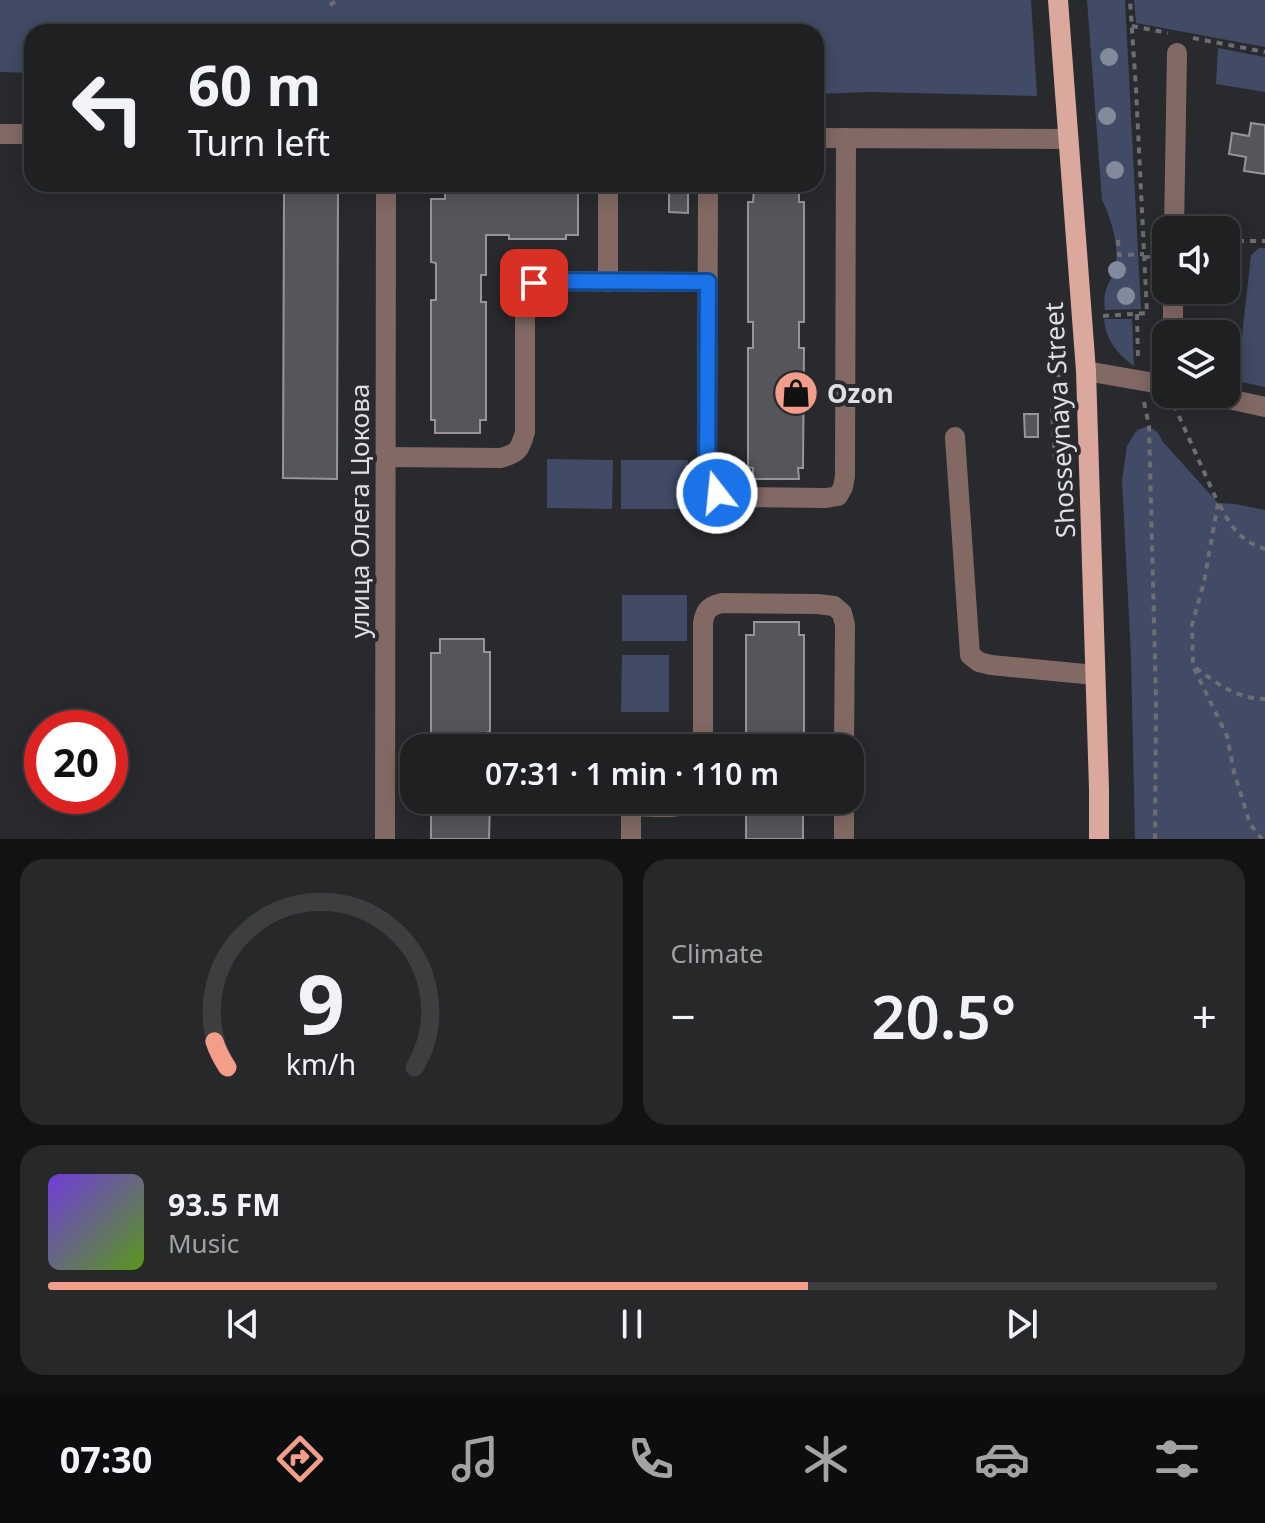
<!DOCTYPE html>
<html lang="en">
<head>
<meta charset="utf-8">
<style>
  body { margin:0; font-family:"Noto Sans",sans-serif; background:#26282a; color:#f1f3f6; height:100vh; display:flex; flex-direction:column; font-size:30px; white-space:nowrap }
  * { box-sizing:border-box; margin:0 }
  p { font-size:26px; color:#a1a3a5 }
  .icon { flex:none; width:44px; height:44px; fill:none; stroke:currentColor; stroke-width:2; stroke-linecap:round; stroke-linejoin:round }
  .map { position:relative; height:839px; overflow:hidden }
  .side { display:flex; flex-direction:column; gap:20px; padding:20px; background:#101213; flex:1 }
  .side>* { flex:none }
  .hud { position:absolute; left:24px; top:24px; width:800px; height:168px; border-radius:24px; box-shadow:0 4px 20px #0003,0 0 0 2px #3c3e40; background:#1e2022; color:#f1f3f6; overflow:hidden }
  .buttons { position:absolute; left:1152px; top:216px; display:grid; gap:16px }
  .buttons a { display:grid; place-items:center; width:88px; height:88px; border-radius:16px; background:#1e2022; box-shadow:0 4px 20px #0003,0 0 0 2px #3c3e40; font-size:40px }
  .speed { position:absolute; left:24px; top:710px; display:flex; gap:16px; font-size:40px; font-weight:700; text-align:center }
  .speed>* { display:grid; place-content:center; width:104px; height:104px; border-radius:50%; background:#1e2022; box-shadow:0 4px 20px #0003,0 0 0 2px #3c3e40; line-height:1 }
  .speed .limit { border:12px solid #d22; background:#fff; color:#111 }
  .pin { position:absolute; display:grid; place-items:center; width:68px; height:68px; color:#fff; margin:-34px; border-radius:16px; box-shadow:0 4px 12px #0006 }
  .me { position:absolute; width:88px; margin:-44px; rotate:344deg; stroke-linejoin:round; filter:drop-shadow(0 0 6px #0008) }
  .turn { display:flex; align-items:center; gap:28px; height:168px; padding:0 32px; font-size:36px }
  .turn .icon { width:104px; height:104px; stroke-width:2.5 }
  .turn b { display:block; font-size:56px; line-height:68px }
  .big { font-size:60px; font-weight:600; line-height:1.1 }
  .side .card { flex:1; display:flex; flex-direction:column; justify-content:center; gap:12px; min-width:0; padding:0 28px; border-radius:24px; background:#26282a }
  .side .dial { align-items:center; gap:0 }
  .dial svg { height:208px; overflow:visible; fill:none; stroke:#3c3e40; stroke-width:7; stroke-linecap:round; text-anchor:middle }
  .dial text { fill:#f1f3f6; stroke:none }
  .song { display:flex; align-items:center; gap:24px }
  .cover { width:96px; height:96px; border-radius:12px; background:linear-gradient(135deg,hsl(260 70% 55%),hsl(90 70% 35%)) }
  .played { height:8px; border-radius:4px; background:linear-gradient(90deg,#f49e8a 65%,#3c3e40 65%) }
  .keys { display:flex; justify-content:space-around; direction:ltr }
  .heat { display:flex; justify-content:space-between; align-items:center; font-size:44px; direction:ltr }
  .side .tiles { flex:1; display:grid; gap:20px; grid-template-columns:1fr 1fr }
  .card:last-child { grid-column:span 2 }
  .trip { position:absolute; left:400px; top:734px; width:464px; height:80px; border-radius:24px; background:#1e2022; box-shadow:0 4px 20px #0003,0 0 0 2px #3c3e40; font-weight:600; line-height:80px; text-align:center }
  .dock { display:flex; height:128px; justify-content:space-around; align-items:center; background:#0c0d0e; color:#a1a3a5 }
  .dock .icon { width:56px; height:56px }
  .dock .on { color:#f49e8a }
  .dock b { font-size:36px; color:#f1f3f6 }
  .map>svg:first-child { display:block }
  .green { fill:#414b65 }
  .building { fill:#55565b; stroke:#94969a; stroke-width:2 }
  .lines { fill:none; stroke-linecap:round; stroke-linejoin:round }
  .path { stroke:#6d6e72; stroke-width:4; stroke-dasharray:6 6; stroke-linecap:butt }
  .minor { stroke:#826964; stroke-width:20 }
  .major { stroke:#daa89d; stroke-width:20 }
  .tree { fill:#838a9b }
  .route-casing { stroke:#114b97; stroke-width:20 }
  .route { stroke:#1a73e8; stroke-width:14 }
  .labels { text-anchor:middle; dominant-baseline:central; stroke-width:8; stroke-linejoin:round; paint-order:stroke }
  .poi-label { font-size:26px; font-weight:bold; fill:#dedfe2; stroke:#282a2e; text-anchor:start }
  .street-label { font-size:26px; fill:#dedfe2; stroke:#282a2e }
</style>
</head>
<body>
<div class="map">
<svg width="1265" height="839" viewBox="0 0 1265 839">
  <rect width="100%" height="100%" fill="#282a2e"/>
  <g class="green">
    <path d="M 0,0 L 1031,0 L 1037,96 L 868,92 L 816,94 L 816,32 L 32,32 L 32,73 L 0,72 Z"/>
    <path d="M 1087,0 L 1125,0 L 1141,309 L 1105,310 C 1102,288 1110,286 1115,267 C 1120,248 1111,217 1102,200 Z"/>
    <path d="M 1134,0 L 1265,0 L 1265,47 L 1136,23 Z"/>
    <path d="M 1218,48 L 1265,57 L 1265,92 L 1216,84 Z"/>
    <path d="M 1259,248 L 1265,248 L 1265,387 L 1237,381 L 1251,255 Z"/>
    <path d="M 1104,319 L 1132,319 L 1134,366 C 1118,355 1105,339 1104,319 Z"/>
    <path d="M 1149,426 L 1158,433 L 1163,442 L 1218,503 L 1235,504 L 1265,510 L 1265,839 L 1135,839 L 1131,657 L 1122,479 L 1127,446 L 1137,430 Z"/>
    <path d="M 547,459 L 613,460 L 612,509 L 547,508 Z"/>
    <rect x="621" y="460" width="67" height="49"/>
    <rect x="622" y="595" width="65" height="46"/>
    <path d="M 622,655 L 669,655 L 669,712 L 621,712 Z"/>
  </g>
  <g class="building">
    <path d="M 1251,123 L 1265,125 L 1265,174 L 1244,171 L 1246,157 L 1229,154 L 1232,133 L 1249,136 Z"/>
    <path d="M 512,185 L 566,185 L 567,190 L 578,190 L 578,235 L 566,235 L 566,239 L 509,239 L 509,235 L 486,235 L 486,275 L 481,275 L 481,302 L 486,302 L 486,420 L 480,420 L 480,433 L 435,433 L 435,420 L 431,420 L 431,300 L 436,300 L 436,263 L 431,262 L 431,199 L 445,199 L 445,189 L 512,190 Z"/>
    <path d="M 754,188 L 799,188 L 799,202 L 804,202 L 804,322 L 799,322 L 799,348 L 804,348 L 803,468 L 798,468 L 799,479 L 753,479 L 753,468 L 748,467 L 748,348 L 753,348 L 753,322 L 748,322 L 748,202 L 753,202 Z"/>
    <path d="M 284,189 L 338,189 L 337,479 L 283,478 Z"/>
    <path d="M 669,193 L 688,193 L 688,213 L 669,212 Z"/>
    <path d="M 1024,414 L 1038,414 L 1038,437 L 1025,437 Z"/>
    <path d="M 754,622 L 799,622 L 799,635 L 804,635 L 804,748 L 746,748 L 746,635 L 754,635 Z"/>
    <path d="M 440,639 L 484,639 L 484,652 L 490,652 L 490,732 L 484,733 L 484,748 L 439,748 L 439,734 L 431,733 L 431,653 L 440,653 Z"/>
    <path d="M 431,800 L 490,800 L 489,839 L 431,839 Z"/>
    <rect x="746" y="800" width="57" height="39"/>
  </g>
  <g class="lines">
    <g class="path">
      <path d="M 330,5 L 338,0"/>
      <path d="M 1132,26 L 1168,33"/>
      <path d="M 1193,38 L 1265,52"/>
      <path d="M 1118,240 L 1119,255 L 1144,254"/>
      <path d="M 1226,241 L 1265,241"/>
      <path d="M 1144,258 L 1166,252"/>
      <path d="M 1137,314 L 1138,358"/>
      <path d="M 1103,316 L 1147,313 L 1136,89 L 1130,0"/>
      <path d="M 1144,402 L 1149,426 L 1156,699 L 1155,839"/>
      <path d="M 1174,405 L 1218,503 L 1204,582 L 1192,625 L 1193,666 L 1227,736 L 1234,772 L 1250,824 L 1262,839"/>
      <path d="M 1055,460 L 1052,410 L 1059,385 L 1056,317"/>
      <path d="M 1220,505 C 1231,528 1241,541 1265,549"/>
      <path d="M 1196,668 C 1218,684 1237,699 1265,699"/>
    </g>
    <g class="minor">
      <path d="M 0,134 L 32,134"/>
      <path d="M 816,138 L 1068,139"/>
      <path d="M 708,184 L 707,474 C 710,489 715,493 730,497 L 826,498 L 838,496 L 843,487 L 845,476 L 846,138"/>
      <path d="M 1174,230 L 1177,53"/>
      <path d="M 608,282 L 608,184"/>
      <path d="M 1173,334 L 1173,290"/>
      <path d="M 1086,371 L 1166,385"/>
      <path d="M 1206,394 L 1265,407"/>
      <path d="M 955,437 L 970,655 L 979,662 L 991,665 L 1095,675"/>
      <path d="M 385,457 L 501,458 C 518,453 520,450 525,432 L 525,302 C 528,290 531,284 543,281 L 708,282"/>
      <path d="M 703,748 L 703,623 C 705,610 709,606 722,603 L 818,604 L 834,606 L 842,613 L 845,625 L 844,748"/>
      <path d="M 558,806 L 631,806"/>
      <path d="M 385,839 L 386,184"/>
      <path d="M 631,839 L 631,806 C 649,806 683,811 697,800"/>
      <path d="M 844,839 L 844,800"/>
    </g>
    <path class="major" d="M 1058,0 L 1086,371 L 1099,789 L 1099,839"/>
  </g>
  <g class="tree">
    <circle cx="1109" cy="57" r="9"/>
    <circle cx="1107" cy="116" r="9"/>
    <circle cx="1115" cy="170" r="9"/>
    <circle cx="1117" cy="270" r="9"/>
    <circle cx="1126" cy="296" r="9"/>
  </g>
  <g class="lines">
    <g class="route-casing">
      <path id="route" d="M 534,283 L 543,281 L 708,282 L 707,474 L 709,486 L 717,493"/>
    </g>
    <use href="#route" class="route"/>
  </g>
  <defs>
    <g id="shop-disc" transform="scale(2.3)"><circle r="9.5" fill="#f49e8a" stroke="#282a2e"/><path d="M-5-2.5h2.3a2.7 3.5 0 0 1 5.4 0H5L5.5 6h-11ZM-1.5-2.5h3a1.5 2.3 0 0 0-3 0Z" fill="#111"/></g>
  </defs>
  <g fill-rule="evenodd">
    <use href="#shop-disc" x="796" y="393"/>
  </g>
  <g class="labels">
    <g class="poi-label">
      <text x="827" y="393">Ozon</text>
    </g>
    <g class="street-label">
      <text transform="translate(1059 420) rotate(-93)">Shosseynaya Street</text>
      <text transform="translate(359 511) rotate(-90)">улица Олега Цокова</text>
    </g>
  </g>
</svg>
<div class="buttons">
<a><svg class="icon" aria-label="sound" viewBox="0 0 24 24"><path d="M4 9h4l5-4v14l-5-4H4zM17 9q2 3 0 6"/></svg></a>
<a><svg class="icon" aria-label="layers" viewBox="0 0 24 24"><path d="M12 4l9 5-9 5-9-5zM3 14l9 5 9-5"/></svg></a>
</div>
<div class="speed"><div class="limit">20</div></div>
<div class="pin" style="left:534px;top:283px;background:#d93025"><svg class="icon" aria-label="arrive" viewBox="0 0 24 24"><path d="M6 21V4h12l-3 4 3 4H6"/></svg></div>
<svg class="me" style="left:717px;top:493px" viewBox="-20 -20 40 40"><circle r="17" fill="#1a73e8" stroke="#fff" stroke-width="3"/><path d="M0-11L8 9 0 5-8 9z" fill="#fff"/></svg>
<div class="trip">07:31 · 1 min · 110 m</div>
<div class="hud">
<div class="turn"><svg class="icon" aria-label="left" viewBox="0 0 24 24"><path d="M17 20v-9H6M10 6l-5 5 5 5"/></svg><div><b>60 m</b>Turn left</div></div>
</div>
</div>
<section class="side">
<div class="tiles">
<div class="card dial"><svg viewBox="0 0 100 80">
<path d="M14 69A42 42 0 1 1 86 69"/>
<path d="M14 69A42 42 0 0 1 9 59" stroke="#f49e8a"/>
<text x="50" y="56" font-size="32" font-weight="700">9</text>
<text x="50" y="72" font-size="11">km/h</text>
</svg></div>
<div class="card"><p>Climate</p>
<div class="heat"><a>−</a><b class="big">20.5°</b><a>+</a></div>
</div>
<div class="card">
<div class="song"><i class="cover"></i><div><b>93.5 FM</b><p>Music</p></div></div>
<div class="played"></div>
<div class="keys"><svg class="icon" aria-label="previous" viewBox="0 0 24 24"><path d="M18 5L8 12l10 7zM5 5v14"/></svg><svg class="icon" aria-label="pause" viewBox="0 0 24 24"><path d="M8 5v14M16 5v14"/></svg><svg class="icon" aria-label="next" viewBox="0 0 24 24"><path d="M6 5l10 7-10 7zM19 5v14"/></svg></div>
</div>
</div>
</section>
<nav class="dock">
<b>07:30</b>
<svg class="icon on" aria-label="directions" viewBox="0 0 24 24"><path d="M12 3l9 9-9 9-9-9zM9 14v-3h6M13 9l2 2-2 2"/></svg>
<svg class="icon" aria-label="music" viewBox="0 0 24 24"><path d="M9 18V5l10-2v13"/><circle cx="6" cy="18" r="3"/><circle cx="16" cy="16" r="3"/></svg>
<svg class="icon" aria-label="phone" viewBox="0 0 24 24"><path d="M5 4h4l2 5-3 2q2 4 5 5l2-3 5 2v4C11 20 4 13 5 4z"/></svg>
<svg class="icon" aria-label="climate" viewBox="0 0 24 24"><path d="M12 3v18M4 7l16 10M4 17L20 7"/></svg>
<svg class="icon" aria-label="car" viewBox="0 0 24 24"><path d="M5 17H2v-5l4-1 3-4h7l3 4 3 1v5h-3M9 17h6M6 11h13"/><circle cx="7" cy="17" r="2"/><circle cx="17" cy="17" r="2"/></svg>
<svg class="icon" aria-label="filters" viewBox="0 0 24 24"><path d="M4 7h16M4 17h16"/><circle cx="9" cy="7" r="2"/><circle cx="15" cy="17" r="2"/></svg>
</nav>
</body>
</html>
